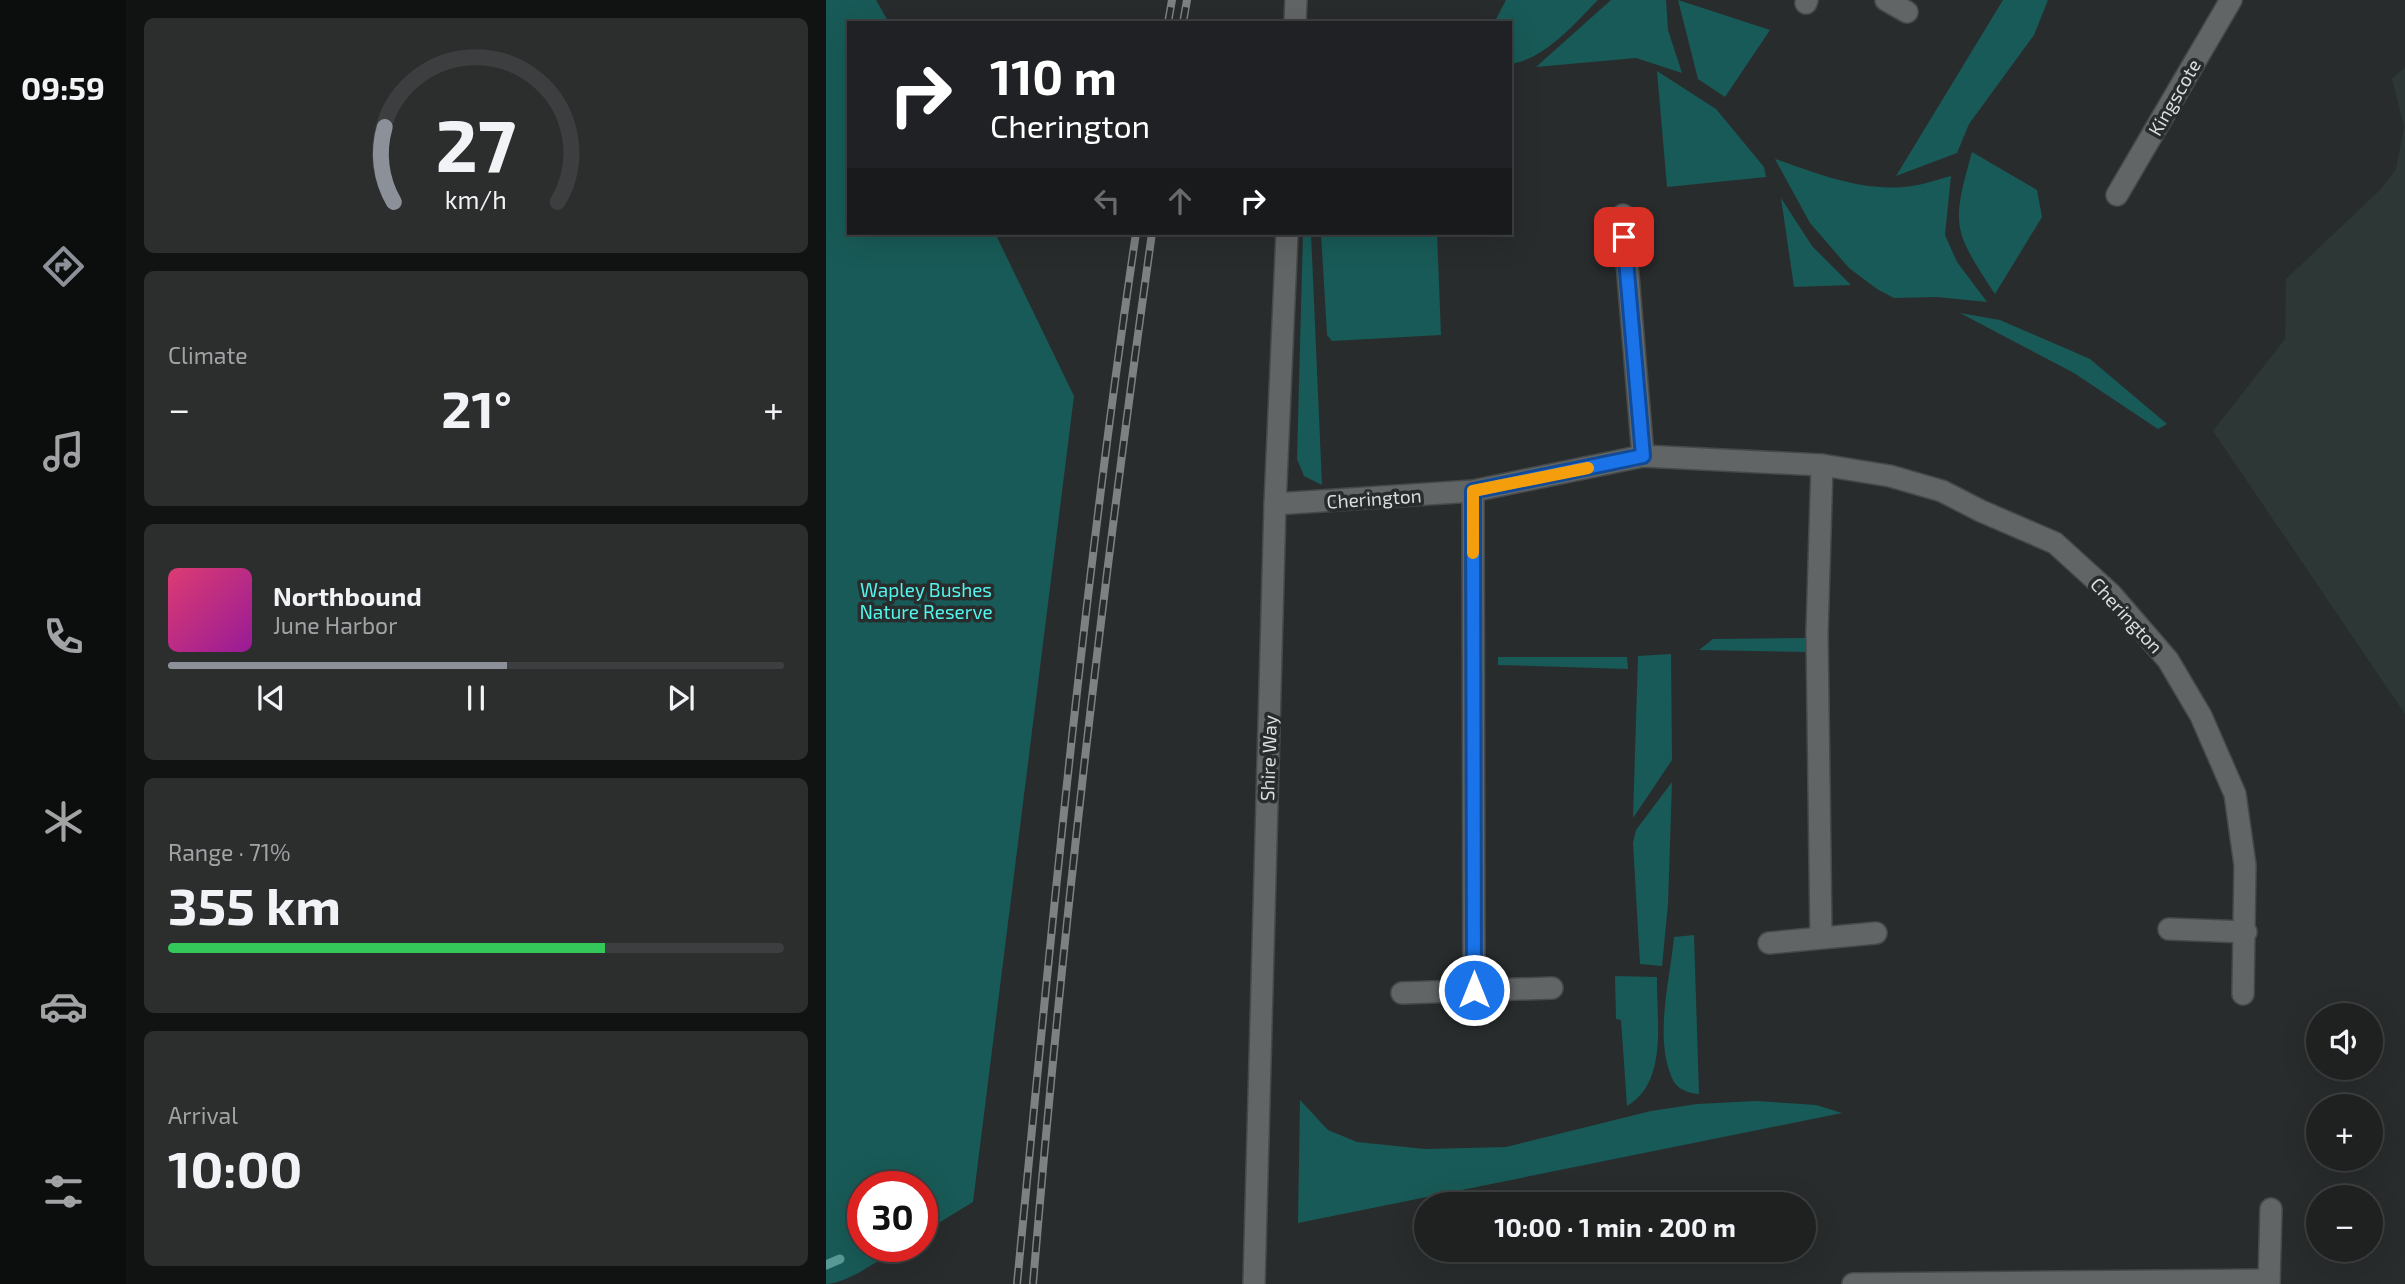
<!DOCTYPE html>
<html lang="en">
<head>
<meta charset="utf-8">
<style>
  body { margin:0; font-family:"Exo 2",sans-serif; background:#2c2e2e; color:#f1f3f6; height:100vh; display:flex; flex-direction:column; font-size:26px; white-space:nowrap }
  * { box-sizing:border-box; margin:0 }
  p { font-size:23px; color:#a1a3a5 }
  .icon { flex:none; width:38px; height:38px; fill:none; stroke:currentColor; stroke-width:2; stroke-linecap:round; stroke-linejoin:round }
  .map { position:relative; flex:1; overflow:hidden }
  .sheet { display:flex; flex-direction:column; gap:18px; padding:18px; background:#111212; width:700px }
  .sheet>* { flex:none }
  .guide { position:absolute; left:21px; top:21px; width:665px; height:214px; border-radius:0px; box-shadow:0 7px 28px #0002,0 0 0 2px #3c3e3f; background:#202124; color:#fff; overflow:hidden }
  .buttons { position:absolute; left:1480px; top:1003px; display:grid; gap:14px }
  .buttons a { display:grid; place-items:center; width:77px; height:77px; border-radius:50%; background:#1f2121; box-shadow:0 7px 28px #0002,0 0 0 2px #3c3e3f; font-size:35px }
  .speed { position:absolute; left:21px; top:1171px; display:flex; gap:14px; font-size:35px; font-weight:700; text-align:center }
  .speed>* { display:grid; place-content:center; width:91px; height:91px; border-radius:50%; background:#1f2121; box-shadow:0 7px 28px #0002,0 0 0 2px #3c3e3f; line-height:1 }
  .speed .limit { border:10px solid #d22; background:#fff; color:#111 }
  .pin { position:absolute; display:grid; place-items:center; width:60px; height:60px; color:#fff; margin:-30px; border-radius:14px; box-shadow:0 4px 10px #0006 }
  .me { position:absolute; width:77px; margin:-38px; rotate:0deg; stroke-linejoin:round; filter:drop-shadow(0 0 5px #0008) }
  .turn { display:flex; align-items:center; gap:24px; height:147px; padding:0 28px; font-size:32px }
  .turn .icon { width:91px; height:91px; stroke-width:2.5 }
  .turn b { display:block; font-size:49px; line-height:60px }
  .lanes { display:flex; align-items:center; height:66px; padding:0 28px; background:#0003; justify-content:center; gap:35px; direction:ltr }
  .lanes .off { opacity:.35 }
  .big { font-size:52px; font-weight:700; line-height:1.1 }
  .sheet .card { flex:1; display:flex; flex-direction:column; justify-content:center; gap:10px; min-width:0; padding:0 24px; border-radius:10px; background:#2c2e2e }
  .sheet .dial { align-items:center; gap:0 }
  .dial svg { height:182px; overflow:visible; fill:none; stroke:#3c3e3f; stroke-width:7; stroke-linecap:round; text-anchor:middle }
  .dial text { fill:#f1f3f6; stroke:none }
  .song { display:flex; align-items:center; gap:21px }
  .cover { width:84px; height:84px; border-radius:10px; background:linear-gradient(135deg,hsl(340 70% 55%),hsl(300 70% 35%)) }
  .played { height:7px; border-radius:4px; background:linear-gradient(90deg,#8c9099 55%,#3c3e3f 55%) }
  .keys { display:flex; justify-content:space-around; direction:ltr }
  .heat { display:flex; justify-content:space-between; align-items:center; font-size:38px; direction:ltr }
  .charge { height:10px; border-radius:5px; background:linear-gradient(90deg,#34c759 71%,#3c3e3f 0) }
  .trip { position:absolute; left:588px; top:1192px; width:402px; height:70px; border-radius:35px; background:#1f2121; box-shadow:0 7px 28px #0002,0 0 0 2px #3c3e3f; font-weight:700; line-height:70px; text-align:center }
  main { display:flex; flex:1; min-height:0 }
  .menu { display:flex; flex-direction:column; width:126px; justify-content:space-around; align-items:center; background:#0c0d0d; color:#a1a3a5 }
  .menu .icon { width:49px; height:49px }
  .menu .selected { color:#8c9099 }
  .menu b { font-size:32px; color:#f1f3f6 }
  .map>svg:first-child { display:block }
  .built { fill:#2c3736 }
  .green { fill:#185a57 }
  .lines { fill:none; stroke-linecap:round; stroke-linejoin:round }
  .stream { stroke:#589895; stroke-width:9 }
  .minor-casing { stroke:#464949; stroke-width:24 }
  .minor { stroke:#626565; stroke-width:21 }
  .rail-casing { stroke:#7e8181; stroke-width:8 }
  .rail { stroke:#292c2c; stroke-width:5; stroke-dasharray:16; stroke-linecap:butt }
  .route-casing { stroke:#114b97; stroke-width:18 }
  .route { stroke:#1a73e8; stroke-width:12 }
  .slow { stroke:#f59e0b; stroke-width:12 }
  .labels { text-anchor:middle; dominant-baseline:central; stroke-width:7; stroke-linejoin:round; paint-order:stroke }
  .street-label { font-size:19px; fill:#dbdddd; stroke:#292c2c }
  .park-label { font-size:19px; fill:#52f4eb; stroke:#292c2c }
</style>
</head>
<body>
<main>
<nav class="menu">
<b>09:59</b>
<svg class="icon selected" aria-label="directions" viewBox="0 0 24 24"><path d="M12 3l9 9-9 9-9-9zM9 14v-3h6M13 9l2 2-2 2"/></svg>
<svg class="icon" aria-label="music" viewBox="0 0 24 24"><path d="M9 18V5l10-2v13"/><circle cx="6" cy="18" r="3"/><circle cx="16" cy="16" r="3"/></svg>
<svg class="icon" aria-label="phone" viewBox="0 0 24 24"><path d="M5 4h4l2 5-3 2q2 4 5 5l2-3 5 2v4C11 20 4 13 5 4z"/></svg>
<svg class="icon" aria-label="climate" viewBox="0 0 24 24"><path d="M12 3v18M4 7l16 10M4 17L20 7"/></svg>
<svg class="icon" aria-label="car" viewBox="0 0 24 24"><path d="M5 17H2v-5l4-1 3-4h7l3 4 3 1v5h-3M9 17h6M6 11h13"/><circle cx="7" cy="17" r="2"/><circle cx="17" cy="17" r="2"/></svg>
<svg class="icon" aria-label="filters" viewBox="0 0 24 24"><path d="M4 7h16M4 17h16"/><circle cx="9" cy="7" r="2"/><circle cx="15" cy="17" r="2"/></svg>
</nav>
<section class="sheet">
<div class="card dial"><svg viewBox="0 0 100 80">
<path d="M14 69A42 42 0 1 1 86 69"/>
<path d="M14 69A42 42 0 0 1 10 36" stroke="#8c9099"/>
<text x="50" y="56" font-size="32" font-weight="700">27</text>
<text x="50" y="72" font-size="11">km/h</text>
</svg></div>
<div class="card"><p>Climate</p>
<div class="heat"><a>−</a><b class="big">21°</b><a>+</a></div>
</div>
<div class="card">
<div class="song"><i class="cover"></i><div><b>Northbound</b><p>June Harbor</p></div></div>
<div class="played"></div>
<div class="keys"><svg class="icon" aria-label="previous" viewBox="0 0 24 24"><path d="M18 5L8 12l10 7zM5 5v14"/></svg><svg class="icon" aria-label="pause" viewBox="0 0 24 24"><path d="M8 5v14M16 5v14"/></svg><svg class="icon" aria-label="next" viewBox="0 0 24 24"><path d="M6 5l10 7-10 7zM19 5v14"/></svg></div>
</div>
<div class="card"><p>Range · 71%</p><b class="big">355 km</b><div class="charge"></div></div>
<div class="card"><p>Arrival</p><b class="big">10:00</b></div>
</section>
<div class="map">
<svg width="1579" height="1284" viewBox="0 0 1579 1284">
  <rect width="100%" height="100%" fill="#292c2c"/>
  <path class="built" d="M 1579,67 L 1579,714 L 1387,431 L 1459,339 L 1460,279 L 1555,189 L 1570,169 L 1578,127 L 1566,79 Z"/>
  <g class="green">
    <path d="M 0,0 L 50,0 L 63,23 L 23,23 L 23,233 L 169,233 L 248,396 L 147,1202 L 96,1233 L 96,1186 L 37,1186 L 37,1246 L 75,1246 C 53,1259 26,1282 0,1284 Z"/>
    <path d="M 680,0 L 772,0 C 749,23 718,60 684,64 L 684,23 L 668,23 Z"/>
    <path d="M 785,0 L 840,0 L 842,30 L 856,73 L 810,58 L 710,67 Z"/>
    <path d="M 852,0 L 944,30 L 899,97 L 872,79 Z"/>
    <path d="M 1177,0 L 1222,0 L 1208,35 L 1143,124 L 1131,153 L 1070,176 Z"/>
    <path d="M 831,71 L 890,109 L 938,167 L 940,177 L 841,187 Z"/>
    <path d="M 1146,152 L 1211,190 L 1216,217 L 1169,294 C 1127,230 1125,227 1146,152 Z"/>
    <path d="M 949,159 C 990,173 1034,191 1077,187 C 1093,186 1110,180 1125,176 L 1119,235 L 1131,262 L 1161,302 L 1111,297 L 1068,298 L 1051,289 L 1023,268 L 984,223 Z"/>
    <path d="M 955,198 L 986,246 L 1025,285 L 968,287 Z"/>
    <path d="M 477,233 L 485,233 L 496,485 L 478,476 L 471,459 Z"/>
    <path d="M 495,233 L 611,233 L 615,335 L 506,341 L 501,335 Z"/>
    <path d="M 1134,313 L 1174,320 L 1264,359 L 1341,424 L 1332,429 L 1248,373 Z"/>
    <path d="M 981,638 L 982,652 L 873,650 L 887,639 Z"/>
    <path d="M 845,654 L 846,760 L 807,818 L 812,656 Z"/>
    <path d="M 672,657 L 801,657 L 802,669 L 672,665 Z"/>
    <path d="M 846,782 L 842,904 L 836,966 L 814,964 L 807,843 L 810,830 Z"/>
    <path d="M 868,935 L 873,1094 C 862,1093 850,1089 846,1078 C 828,1037 844,980 848,937 Z"/>
    <path d="M 789,976 L 831,977 C 830,1019 843,1081 801,1106 L 795,1020 L 790,1019 Z"/>
    <path d="M 474,1100 L 502,1130 L 531,1142 L 599,1149 L 680,1147 L 825,1111 L 871,1104 L 930,1101 L 990,1105 L 1016,1113 L 472,1223 Z"/>
  </g>
  <g class="lines">
    <path class="stream" d="M 0,1265 L 14,1259"/>
    <g class="minor-casing">
      <g id="minor">
        <path d="M 1060,0 L 1081,12"/>
        <path d="M 980,3 L 981,0"/>
        <path d="M 469,23 L 470,0"/>
        <path d="M 1291,195 L 1405,0"/>
        <path d="M 797,215 L 817,456"/>
        <path d="M 647,491 L 648,990"/>
        <path d="M 449,504 L 647,491 L 817,456 L 996,465 L 1064,476 L 1116,491 L 1155,511 L 1229,543 L 1285,594 L 1342,660 L 1375,716 L 1409,794 L 1419,865 L 1417,994"/>
        <path d="M 1343,929 L 1420,932"/>
        <path d="M 995,937 L 991,633 L 996,465"/>
        <path d="M 943,943 L 1050,933"/>
        <path d="M 576,993 L 726,988"/>
        <path d="M 428,1284 L 449,504 L 461,233"/>
        <path d="M 1027,1284 L 1443,1280"/>
        <path d="M 1443,1284 L 1445,1209"/>
      </g>
    </g>
    <use href="#minor" class="minor"/>
    <g class="rail-casing">
      <g id="rail">
        <path d="M 342,23 L 346,0"/>
        <path d="M 357,23 L 361,0"/>
        <path d="M 191,1284 C 225,933 258,582 310,233"/>
        <path d="M 207,1284 C 236,933 277,582 326,233"/>
      </g>
    </g>
    <use href="#rail" class="rail"/>
  </g>
  <g class="lines">
    <g class="route-casing">
      <path id="route" d="M 648,990 L 647,491 L 817,456 L 798,237"/>
    </g>
    <use href="#route" class="route"/>
    <path class="slow" d="M 647,553 L 647,491 L 762,468"/>
  </g>
  <g class="labels">
    <g class="street-label">
      <text transform="translate(1348 97) rotate(-60)">Kingscote</text>
      <text transform="translate(548 498) rotate(-4)">Cherington</text>
      <text transform="translate(1301 615) rotate(47)">Cherington</text>
      <text transform="translate(442 758) rotate(-88)">Shire Way</text>
    </g>
    <g class="park-label">
      <text x="100" y="589">Wapley Bushes<tspan x="100" dy="22">Nature Reserve</tspan></text>
    </g>
  </g>
</svg>
<div class="buttons">
<a><svg class="icon" aria-label="sound" viewBox="0 0 24 24"><path d="M4 9h4l5-4v14l-5-4H4zM17 9q2 3 0 6"/></svg></a>
<a>+</a>
<a>−</a>
</div>
<div class="speed"><div class="limit">30</div></div>
<div class="pin" style="left:798px;top:237px;background:#d93025"><svg class="icon" aria-label="arrive" viewBox="0 0 24 24"><path d="M6 21V4h12l-3 4 3 4H6"/></svg></div>
<svg class="me" style="left:648px;top:990px" viewBox="-20 -20 40 40"><circle r="17" fill="#1a73e8" stroke="#fff" stroke-width="3"/><path d="M0-11L8 9 0 5-8 9z" fill="#fff"/></svg>
<div class="trip">10:00 · 1 min · 200 m</div>
<div class="guide">
<div class="turn"><svg class="icon" aria-label="right" viewBox="0 0 24 24"><path d="M7 20v-9h11M14 6l5 5-5 5"/></svg><div><b>110 m</b>Cherington</div></div>
<div class="lanes"><svg class="icon off" aria-label="left" viewBox="0 0 24 24"><path d="M17 20v-9H6M10 6l-5 5 5 5"/></svg><svg class="icon off" aria-label="ahead" viewBox="0 0 24 24"><path d="M12 20V5M6 11l6-6 6 6"/></svg><svg class="icon" aria-label="right" viewBox="0 0 24 24"><path d="M7 20v-9h11M14 6l5 5-5 5"/></svg></div>
</div>
</div>
</main>
</body>
</html>
